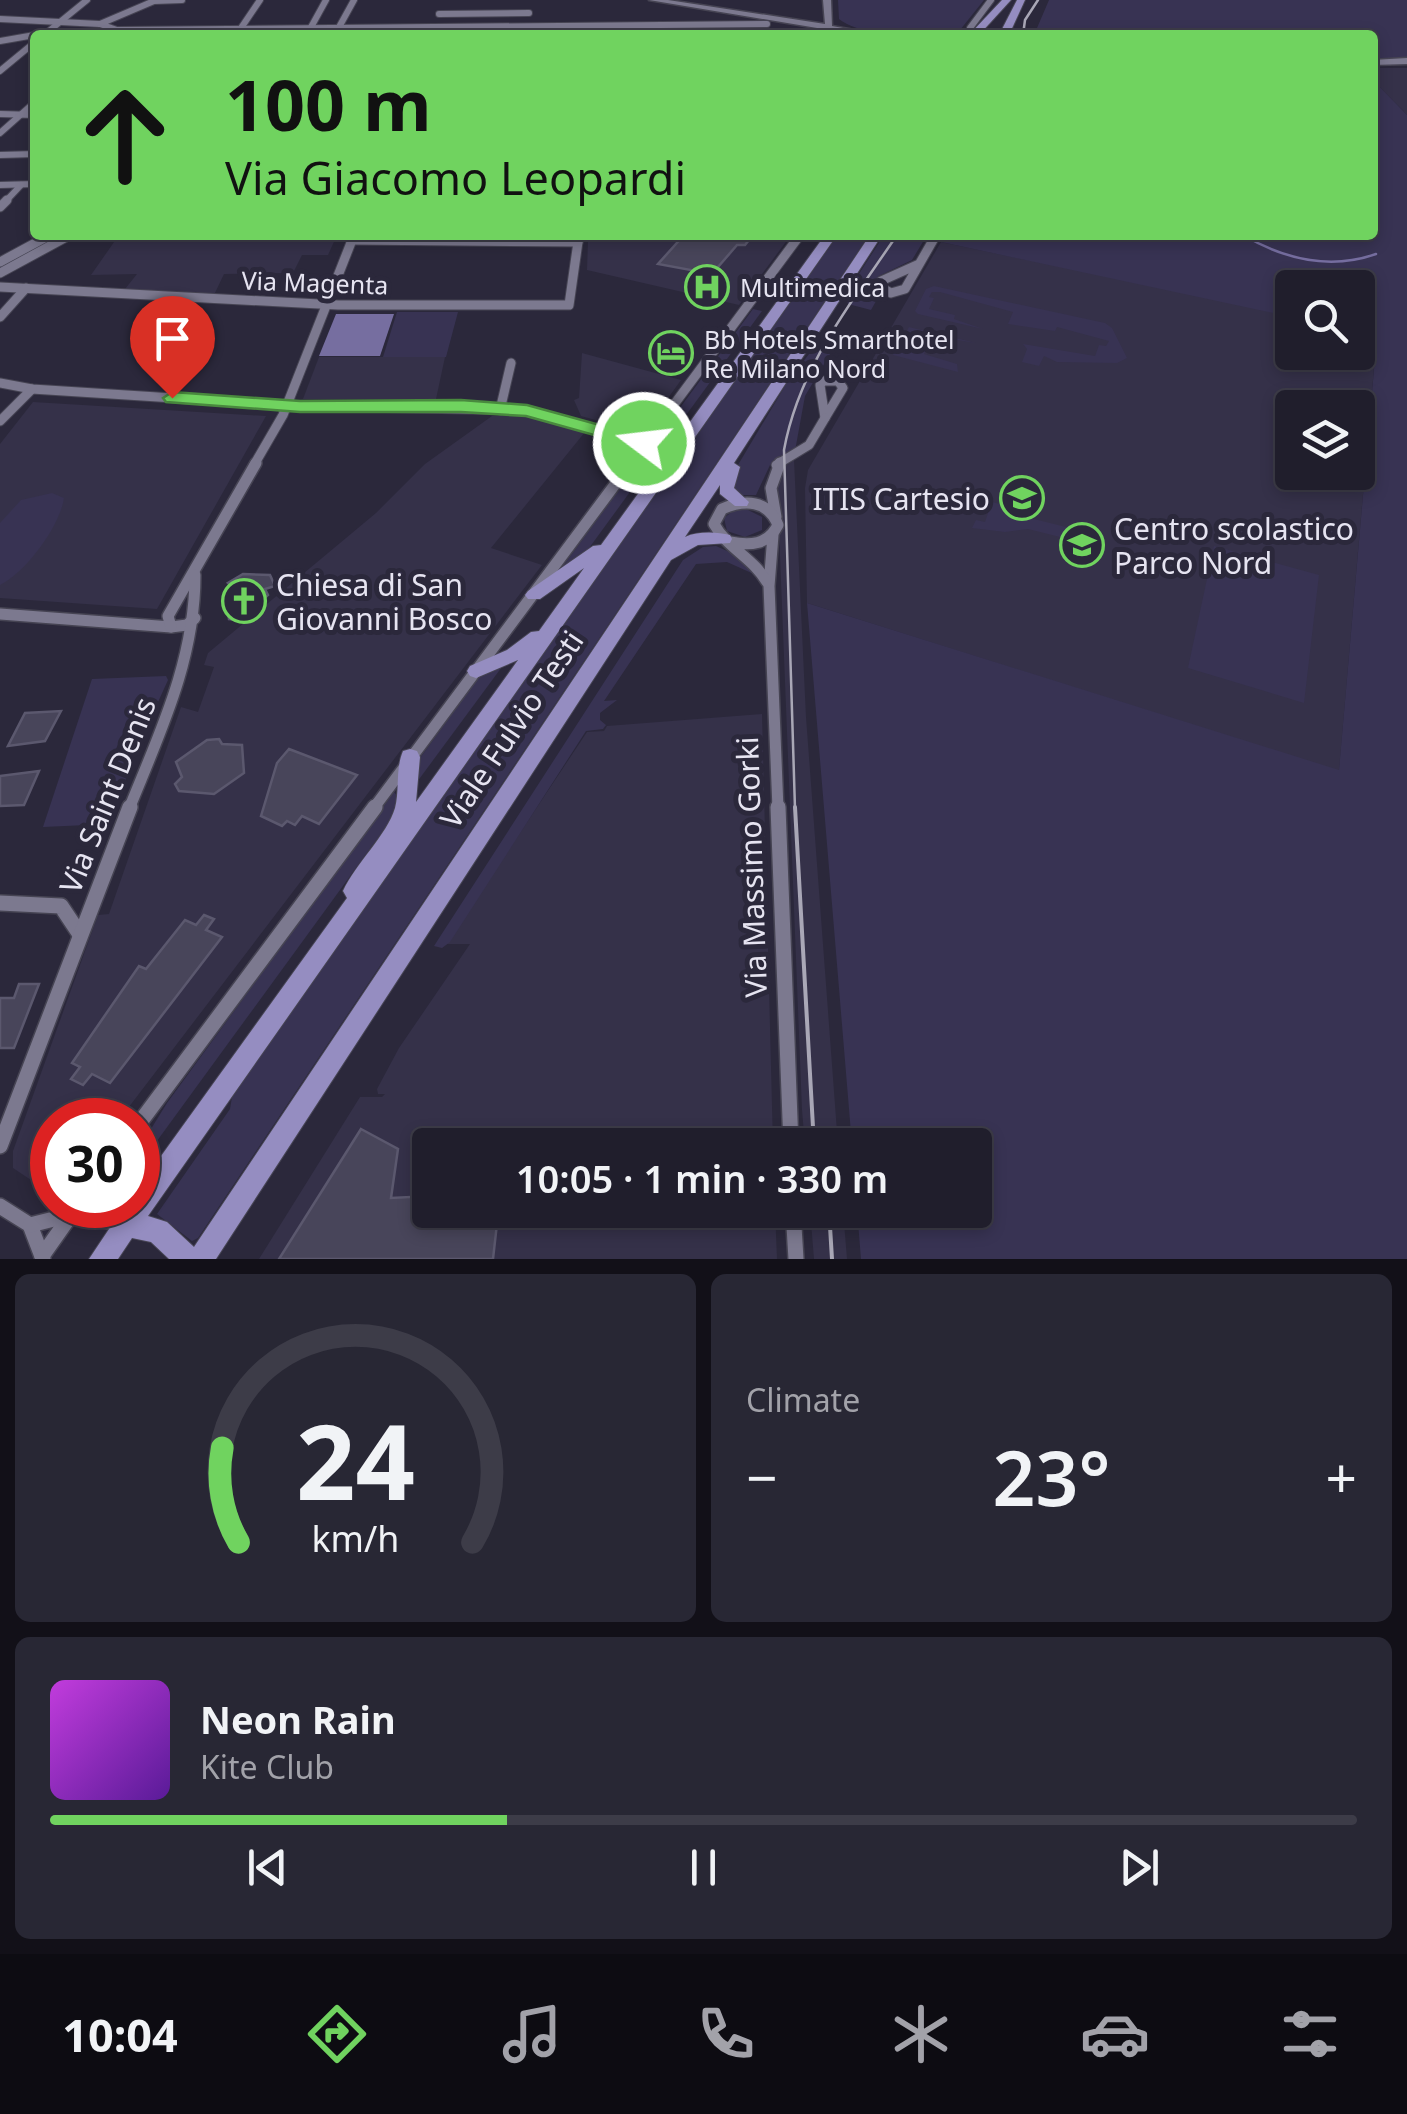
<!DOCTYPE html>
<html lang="en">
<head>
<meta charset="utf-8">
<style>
  body { margin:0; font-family:"Noto Sans",sans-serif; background:#282734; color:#f1f3f6; height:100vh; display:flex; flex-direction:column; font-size:38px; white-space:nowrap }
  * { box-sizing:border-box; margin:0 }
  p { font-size:32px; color:#a2a2a9 }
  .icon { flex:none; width:55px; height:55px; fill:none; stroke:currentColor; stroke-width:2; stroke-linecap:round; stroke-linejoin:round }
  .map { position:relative; height:1259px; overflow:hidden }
  .drawer { display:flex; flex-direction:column; gap:15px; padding:15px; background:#121018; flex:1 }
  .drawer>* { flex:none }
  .top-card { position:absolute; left:30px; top:30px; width:1348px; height:210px; border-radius:10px; box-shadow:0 5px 15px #0003,0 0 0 2px #3d3c48; background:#70d35f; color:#111; overflow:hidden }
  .tools { position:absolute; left:1275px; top:270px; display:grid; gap:20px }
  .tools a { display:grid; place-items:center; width:100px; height:100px; border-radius:10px; background:#201e2c; box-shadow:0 5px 15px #0003,0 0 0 2px #3d3c48; font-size:50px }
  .speed { position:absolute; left:30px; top:1098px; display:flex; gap:20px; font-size:50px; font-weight:700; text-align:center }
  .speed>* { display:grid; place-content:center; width:130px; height:130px; border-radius:50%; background:#201e2c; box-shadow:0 5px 15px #0003,0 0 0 2px #3d3c48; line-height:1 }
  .speed .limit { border:15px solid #d22; background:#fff; color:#111 }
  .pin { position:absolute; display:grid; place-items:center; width:85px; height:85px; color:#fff; margin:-102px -42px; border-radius:50% 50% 50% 0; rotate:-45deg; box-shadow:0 0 10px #0007 }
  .pin .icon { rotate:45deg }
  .me { position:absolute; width:110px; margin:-55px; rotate:285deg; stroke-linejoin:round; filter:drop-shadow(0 0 8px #0008) }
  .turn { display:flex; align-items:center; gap:35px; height:210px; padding:0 30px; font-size:45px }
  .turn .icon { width:130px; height:130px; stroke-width:2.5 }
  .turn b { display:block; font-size:70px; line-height:85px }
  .big { font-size:75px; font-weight:600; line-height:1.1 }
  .drawer .tile { flex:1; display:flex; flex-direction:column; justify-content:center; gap:15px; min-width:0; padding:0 35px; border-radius:15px; background:#282734 }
  .drawer .dial { align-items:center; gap:0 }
  .dial svg { height:260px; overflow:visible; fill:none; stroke:#3d3c48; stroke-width:7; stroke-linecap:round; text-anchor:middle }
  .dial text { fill:#f1f3f6; stroke:none }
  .song { display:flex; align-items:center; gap:30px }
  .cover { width:120px; height:120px; border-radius:15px; background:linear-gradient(135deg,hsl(290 70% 55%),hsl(270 70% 35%)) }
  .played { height:10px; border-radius:5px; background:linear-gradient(90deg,#70d35f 35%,#3d3c48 35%) }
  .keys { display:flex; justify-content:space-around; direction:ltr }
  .heat { display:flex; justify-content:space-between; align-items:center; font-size:55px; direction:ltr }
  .drawer .tiles { flex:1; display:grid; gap:15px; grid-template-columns:1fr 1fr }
  .tile:last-child { grid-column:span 2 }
  .trip { position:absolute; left:412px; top:1128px; width:580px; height:100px; border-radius:10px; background:#201e2c; box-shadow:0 5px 15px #0003,0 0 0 2px #3d3c48; font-weight:600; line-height:100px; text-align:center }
  .menu { display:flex; height:160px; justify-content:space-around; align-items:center; background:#0d0c12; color:#a2a2a9 }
  .menu .icon { width:70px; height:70px }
  .menu .current { color:#70d35f }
  .menu b { font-size:45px; color:#f1f3f6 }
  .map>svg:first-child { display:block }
  .built { fill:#353149; fill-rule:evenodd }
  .green { fill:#383353 }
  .water { fill:#766ea0 }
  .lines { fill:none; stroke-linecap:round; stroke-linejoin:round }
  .stream { stroke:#766ea0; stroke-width:2.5 }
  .building { fill:#48455a; stroke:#5b586e; stroke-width:2.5 }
  .street-far3-casing { stroke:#464453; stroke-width:8 }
  .street-far2-casing { stroke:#464453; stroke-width:11 }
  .street-far1-casing { stroke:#464453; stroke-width:14 }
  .street-casing { stroke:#464453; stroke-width:18 }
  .secondary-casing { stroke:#464453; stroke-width:3 }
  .primary-casing { stroke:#464453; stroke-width:2 }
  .street-far3 { stroke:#7c798f; stroke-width:6 }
  .street-far2 { stroke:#7c798f; stroke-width:9 }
  .street-far1 { stroke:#7c798f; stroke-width:11 }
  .street { stroke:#7c798f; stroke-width:15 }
  .secondary { fill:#7c798f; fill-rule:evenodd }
  .primary { fill:#958dc1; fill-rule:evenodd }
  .tram-far1 { stroke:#a9a7b6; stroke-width:2.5 }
  .tram { stroke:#a9a7b6; stroke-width:4 }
  .route { fill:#70d35f; stroke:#49893e; stroke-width:2.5 }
  .labels { text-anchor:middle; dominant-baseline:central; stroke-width:10; stroke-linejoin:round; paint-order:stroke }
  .far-street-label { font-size:25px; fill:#e6e4f1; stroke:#2b283b }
  .far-poi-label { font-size:25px; fill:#e6e4f1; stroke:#2b283b; text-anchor:start }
  .poi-label { font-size:30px; fill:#e6e4f1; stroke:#2b283b; text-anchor:start }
  .street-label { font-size:30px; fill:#e6e4f1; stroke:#2b283b }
</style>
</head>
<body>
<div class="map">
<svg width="1407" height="1259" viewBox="0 0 1407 1259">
  <rect width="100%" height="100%" fill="#2b283b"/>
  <g class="built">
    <path d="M 1373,68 L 1407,68 L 1407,115 L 1373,80 Z"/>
    <path d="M 119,235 L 337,235 L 328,255 L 302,255 L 293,273 L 224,274 L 214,295 L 125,289 L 137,274 L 91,275 Z"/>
    <path d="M 627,235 L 791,235 L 739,305 L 587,270 L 588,241 L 626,240 Z"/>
    <path d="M 941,242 L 1292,315 L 1292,352 L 1358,352 L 1358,329 L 1377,333 L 1339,771 L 807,603 L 805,488 L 808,470 ZM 1292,408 L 1358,408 L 1358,472 L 1292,472 Z"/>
    <path d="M 582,353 L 681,380 L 643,433 L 581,416 L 574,400 L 579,398 Z"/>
    <path d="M 319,357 L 445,357 L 436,399 L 303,399 Z"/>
    <path d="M 33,402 L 266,416 L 157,609 L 0,598 L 0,444 Z"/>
    <path d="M 492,416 L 526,416 L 585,432 L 491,548 L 542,565 L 119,1120 L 52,1120 L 52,1190 L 49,1192 L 13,1168 L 13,1151 L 98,915 L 109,914 L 181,707 L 198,712 L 214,667 L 204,665 L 208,653 L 376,513 L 425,464 Z"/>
    <path d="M 794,460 L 806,717 L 838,1145 L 805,1145 L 802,1110 L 777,480 L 778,471 Z"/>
    <path d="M 762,714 L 773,1145 L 430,1145 L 430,1210 L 775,1210 L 777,1259 L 259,1259 L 360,1097 L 382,1097 L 385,1094 L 378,1094 L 377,1089 L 399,1048 L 470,944 L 446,944 L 587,732 L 604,731 L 607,726 Z"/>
    <path d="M 810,1210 L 843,1210 L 847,1259 L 814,1259 Z"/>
  </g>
  <g class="green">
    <path d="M 838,0 L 984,0 L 956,35 C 924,35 864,39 839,19 Z"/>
    <path d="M 1049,0 L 1407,0 L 1407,58 L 1373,58 L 1372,35 L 1034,35 Z"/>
    <path d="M 1373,80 L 1407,115 L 1407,1259 L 861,1259 L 857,1210 L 975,1210 L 975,1145 L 852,1145 L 807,603 L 1339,770 L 1377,335 L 1358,330 L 1358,288 L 1292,288 L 1292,317 L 941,242 L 948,235 L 1372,235 Z"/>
    <path d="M 838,235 L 869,235 L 198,1238 L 192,1241 L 157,1214 L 230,1109 L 232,1097 Z"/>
    <path d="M 884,235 L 927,235 L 912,260 L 879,276 L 873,286 L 880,294 L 871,310 L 848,304 L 846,294 Z"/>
    <path d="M 934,286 L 1105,323 L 1112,328 L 1127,358 L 1117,363 L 1057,362 L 1044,356 L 1039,366 L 1022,362 L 1027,349 L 1023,344 L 1095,356 L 1099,345 L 1106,346 L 1109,341 L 1057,327 L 1055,331 L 1008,324 L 1013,312 L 940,292 L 932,292 L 929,297 L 934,298 L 929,309 L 955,315 L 954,319 L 983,329 L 918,314 L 915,311 L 926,289 Z"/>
    <path d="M 753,309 L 762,311 L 584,555 L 560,570 Z"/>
    <path d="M 397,312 L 458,312 L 446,357 L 383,357 Z"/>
    <path d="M 909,327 L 913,328 L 976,343 L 940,337 L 934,348 L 927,346 L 924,354 L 957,364 L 958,372 L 893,355 Z"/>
    <path d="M 820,340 L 818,346 L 833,349 L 805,396 L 795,451 L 770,465 L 756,495 L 733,495 L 729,480 L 788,381 Z"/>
    <path d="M 52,493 L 64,498 C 60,526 26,572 0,585 L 0,523 L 21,500 Z"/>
    <path d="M 985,500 L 1011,507 L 1010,513 L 1074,529 L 1060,537 L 1028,529 L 1005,532 L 972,528 L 976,520 L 985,522 L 988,513 L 981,510 Z"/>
    <path d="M 746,509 L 762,517 L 762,530 L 745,537 L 727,531 L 724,518 L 733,511 Z"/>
    <path d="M 716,546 L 736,555 L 756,575 L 727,562 L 696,564 L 604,701 L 617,700 L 600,713 L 600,720 L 606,725 L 603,729 L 586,731 L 450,942 L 442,948 L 434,946 L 683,560 L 703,547 Z"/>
    <path d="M 1214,546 L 1319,575 L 1304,703 L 1188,668 Z"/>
    <path d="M 507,660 L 417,782 L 413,771 L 420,758 L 479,677 Z"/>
    <path d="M 166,676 L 168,680 L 144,733 L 123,733 L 116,749 L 137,750 L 109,824 L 43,827 L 92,679 Z"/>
    <path d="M 394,792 L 401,801 L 399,809 L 138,1167 L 138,1150 L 167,1103 Z"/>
  </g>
  <path class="water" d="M 336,314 L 394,314 L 380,356 L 319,356 Z"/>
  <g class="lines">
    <path class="stream" d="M 1243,235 C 1284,259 1330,270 1376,254"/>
  </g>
  <g class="building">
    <path d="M 684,235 L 753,235 L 745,245 L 737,245 L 712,274 L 658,264 Z"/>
    <path d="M 243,574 L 270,575 L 275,586 L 265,589 L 268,595 L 240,620 L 229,619 L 226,593 L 233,587 L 228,583 Z"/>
    <path d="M 61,711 L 45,741 L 8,746 L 25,713 Z"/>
    <path d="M 219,739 L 222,744 L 242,745 L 244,773 L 214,794 L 179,791 L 175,784 L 182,777 L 176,762 L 207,740 Z"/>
    <path d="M 289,749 L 357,775 L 319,824 L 302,816 L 295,825 L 287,821 L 282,826 L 261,816 L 277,763 Z"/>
    <path d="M 39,771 L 24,805 L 0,806 L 0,776 Z"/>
    <path d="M 204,915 L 214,919 L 206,930 L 222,937 L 110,1083 L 92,1074 L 83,1085 L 71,1079 L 80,1067 L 72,1063 L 139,966 L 146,969 L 185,920 L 196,925 Z"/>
    <path d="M 19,984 L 39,984 L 14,1048 L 0,1048 L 0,998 L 14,998 Z"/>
    <path d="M 361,1129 L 398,1149 L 391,1198 L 430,1196 L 430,1210 L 498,1215 L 493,1259 L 279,1259 Z"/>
  </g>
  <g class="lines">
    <g class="street-far3-casing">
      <g id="street-far3">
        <path d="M 439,14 L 529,13"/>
        <path d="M 0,19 L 100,24 L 117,30 L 767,24"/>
        <path d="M 100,24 L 154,1 L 182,0"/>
        <path d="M 310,29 L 326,0"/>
        <path d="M 338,29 L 354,0"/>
        <path d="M 237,34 L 260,0"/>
        <path d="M 44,35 L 87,0"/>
        <path d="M 973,35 L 970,28 L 991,0"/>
        <path d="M 0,41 L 46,33"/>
        <path d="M 0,71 L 35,42"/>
        <path d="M 0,114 L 35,115"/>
        <path d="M 0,133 L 35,102"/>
        <path d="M 0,155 L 35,154"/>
        <path d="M 0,185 L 35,184"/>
        <path d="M 5,202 L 21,185"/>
      </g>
    </g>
    <g class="street-far2-casing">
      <g id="street-far2">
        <path d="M 0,207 L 7,200"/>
        <path d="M 72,235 L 100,235"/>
        <path d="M 351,240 L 578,242"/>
        <path d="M 0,262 L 50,235"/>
        <path d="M 919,264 L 881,281 L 880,287 L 891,293 L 905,289 L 936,235"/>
        <path d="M 0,273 L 70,235"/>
        <path d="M 0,287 L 338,305 L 569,305 L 579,235"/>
        <path d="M 0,317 L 26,288"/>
        <path d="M 823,381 L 838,381 L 843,388 L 825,418 L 820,385 Z"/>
        <path d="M 0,383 L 32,389 L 299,406 L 527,410 L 644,443"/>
        <path d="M 500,410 L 511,363"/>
        <path d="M 0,421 L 32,389"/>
        <path d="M 254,465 L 283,415 L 354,235"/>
        <path d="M 629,465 L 800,235"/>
        <path d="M 776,465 L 809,445 L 825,418"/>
      </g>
    </g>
    <g class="street-far1-casing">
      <g id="street-far1">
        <path d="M 776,517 L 771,488 L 780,463"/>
        <path d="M 773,535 L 769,586 L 778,809"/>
        <path d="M 730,542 C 750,546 768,545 778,525 C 768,500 745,499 722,509 L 714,524 C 727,548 753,558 767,582"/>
        <path d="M 0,614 L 171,627 L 187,625 L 195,618"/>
        <path d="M 171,627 L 168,616 L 256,463"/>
        <path d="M 129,809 C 160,732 195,660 195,575"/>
        <path d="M 373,809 L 631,463"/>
      </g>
    </g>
    <g class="street-casing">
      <g id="street">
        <path d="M 778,807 L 791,1145"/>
        <path d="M 0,903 L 61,906 L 79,933"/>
        <path d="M 138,1125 L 375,807"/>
        <path d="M 0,1146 L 130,807"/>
        <path d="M 0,1206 L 30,1225 L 43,1259"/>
        <path d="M 793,1210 L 796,1259"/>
        <path d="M 30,1225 L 70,1215 L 127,1224"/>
        <path d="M 42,1256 L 78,1205"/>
      </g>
    </g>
    <g class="secondary-casing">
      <g id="secondary">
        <path d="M 649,0 L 668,0 L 825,24 L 823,0 L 831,0 L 832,26 L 882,35 L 831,30 L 829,35 L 824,35 L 822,33 L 823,29 Z"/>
        <path d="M 1407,58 L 1407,64 L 1372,65 L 1372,60 Z"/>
      </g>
    </g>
    <g class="primary-casing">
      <g id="primary">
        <path d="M 1002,0 L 1011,0 L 979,35 L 969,35 Z"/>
        <path d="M 1017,0 L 1025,0 L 1009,35 L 999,35 Z"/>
        <path d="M 825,235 L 837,235 L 148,1216 L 167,1222 L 194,1247 L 870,235 L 882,235 L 734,463 L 740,467 L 734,488 L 749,502 L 747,506 L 735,506 L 720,494 L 720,485 L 685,537 C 698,531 717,532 730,535 L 732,539 L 730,543 L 698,545 L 671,560 L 216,1259 L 169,1259 L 151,1242 L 132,1238 L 118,1259 L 89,1259 L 125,1205 L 138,1205 L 138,1188 L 347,898 L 343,891 C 356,863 387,835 395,808 C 400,789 395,770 403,751 L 410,749 L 417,751 L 420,757 L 416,802 L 518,660 L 476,678 L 470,676 L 467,671 L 470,666 L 507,650 L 531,632 L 539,631 L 584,568 L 540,599 L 528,599 L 525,595 L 528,591 L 593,546 L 601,545 Z"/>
      </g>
    </g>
    <use href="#street-far3" class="street-far3"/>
    <use href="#street-far2" class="street-far2"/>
    <use href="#street-far1" class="street-far1"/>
    <use href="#street" class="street"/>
    <use href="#secondary" class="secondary"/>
    <use href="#primary" class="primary"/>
    <g class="tram-far1">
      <path d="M 1023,35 L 1025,20 L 1038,0"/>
      <path d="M 795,809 L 784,450 C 799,367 851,303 897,235"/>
    </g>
    <g class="tram">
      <path d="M 795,807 L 814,1145"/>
      <path d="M 829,1210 L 832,1259"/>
    </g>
  </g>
  <path class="route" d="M 172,392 L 300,401 L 461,400 L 527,405 L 651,439 L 654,443 L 644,449 L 526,416 L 461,412 L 300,412 L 166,402 L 163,398 Z"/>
  <defs>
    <g id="hospital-ring" transform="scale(2.25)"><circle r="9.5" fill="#2b283b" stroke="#70d35f" stroke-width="1.5"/><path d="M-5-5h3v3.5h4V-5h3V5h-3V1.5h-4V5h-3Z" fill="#70d35f"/></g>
    <g id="hotel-ring" transform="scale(2.25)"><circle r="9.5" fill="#2b283b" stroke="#70d35f" stroke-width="1.5"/><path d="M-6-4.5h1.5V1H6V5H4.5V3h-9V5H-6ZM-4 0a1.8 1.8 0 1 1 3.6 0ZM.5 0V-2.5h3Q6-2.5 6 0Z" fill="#70d35f"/></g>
    <g id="school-ring" transform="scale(2.25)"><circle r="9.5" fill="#2b283b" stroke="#70d35f" stroke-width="1.5"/><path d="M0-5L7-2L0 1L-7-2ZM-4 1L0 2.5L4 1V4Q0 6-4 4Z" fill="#70d35f"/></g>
    <g id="church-ring" transform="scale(2.25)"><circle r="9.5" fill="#2b283b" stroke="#70d35f" stroke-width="1.5"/><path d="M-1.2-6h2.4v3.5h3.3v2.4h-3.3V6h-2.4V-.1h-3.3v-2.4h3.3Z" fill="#70d35f"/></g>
  </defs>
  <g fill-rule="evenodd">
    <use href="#hospital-ring" x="707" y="287"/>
    <use href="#hotel-ring" x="671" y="353"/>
    <use href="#school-ring" x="1022" y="498"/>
    <use href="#school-ring" x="1082" y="545"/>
    <use href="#church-ring" x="244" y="601"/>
  </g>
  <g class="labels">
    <g class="far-street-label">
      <text transform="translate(315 282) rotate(2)">Via Magenta</text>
    </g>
    <g class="far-poi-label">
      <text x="740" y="287">Multimedica</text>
      <text x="704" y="339">Bb Hotels Smarthotel<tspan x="704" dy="29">Re Milano Nord</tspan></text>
    </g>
    <g class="poi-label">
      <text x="990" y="498" text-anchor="end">ITIS Cartesio</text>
      <text x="1114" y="528">Centro scolastico<tspan x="1114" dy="34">Parco Nord</tspan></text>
      <text x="276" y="584">Chiesa di San<tspan x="276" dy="34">Giovanni Bosco</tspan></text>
    </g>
    <g class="street-label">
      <text transform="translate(511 729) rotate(-56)">Viale Fulvio Testi</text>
      <text transform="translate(107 795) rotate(-68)">Via Saint Denis</text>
      <text transform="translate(751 867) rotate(-92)">Via Massimo Gorki</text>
    </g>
  </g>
</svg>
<div class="tools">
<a><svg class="icon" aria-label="search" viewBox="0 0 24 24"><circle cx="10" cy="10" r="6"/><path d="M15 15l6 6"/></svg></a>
<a><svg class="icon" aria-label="layers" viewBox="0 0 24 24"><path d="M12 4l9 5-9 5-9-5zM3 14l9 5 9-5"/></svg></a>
</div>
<div class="speed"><div class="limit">30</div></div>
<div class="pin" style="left:172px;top:398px;background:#d93025"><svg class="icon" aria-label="arrive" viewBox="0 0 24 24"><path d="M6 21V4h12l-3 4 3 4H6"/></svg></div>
<svg class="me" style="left:644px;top:443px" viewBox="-20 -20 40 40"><circle r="17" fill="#70d35f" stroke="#fff" stroke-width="3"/><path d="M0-11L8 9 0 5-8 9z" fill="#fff"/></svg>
<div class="trip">10:05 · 1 min · 330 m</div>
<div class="top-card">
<div class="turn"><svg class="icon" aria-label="ahead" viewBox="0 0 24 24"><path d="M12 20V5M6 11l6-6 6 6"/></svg><div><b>100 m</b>Via Giacomo Leopardi</div></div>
</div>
</div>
<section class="drawer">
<div class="tiles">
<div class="tile dial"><svg viewBox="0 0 100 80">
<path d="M14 69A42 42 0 1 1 86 69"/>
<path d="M14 69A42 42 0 0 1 9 40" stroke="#70d35f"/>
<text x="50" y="56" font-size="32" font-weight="700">24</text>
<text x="50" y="72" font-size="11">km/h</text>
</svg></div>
<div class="tile"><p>Climate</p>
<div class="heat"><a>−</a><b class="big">23°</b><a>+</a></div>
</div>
<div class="tile">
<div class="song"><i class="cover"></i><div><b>Neon Rain</b><p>Kite Club</p></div></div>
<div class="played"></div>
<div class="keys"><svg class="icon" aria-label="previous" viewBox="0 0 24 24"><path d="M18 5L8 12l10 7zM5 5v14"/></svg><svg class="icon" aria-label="pause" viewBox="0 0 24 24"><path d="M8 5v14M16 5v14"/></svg><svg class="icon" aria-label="next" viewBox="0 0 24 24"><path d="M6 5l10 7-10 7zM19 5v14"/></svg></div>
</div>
</div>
</section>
<nav class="menu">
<b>10:04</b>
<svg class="icon current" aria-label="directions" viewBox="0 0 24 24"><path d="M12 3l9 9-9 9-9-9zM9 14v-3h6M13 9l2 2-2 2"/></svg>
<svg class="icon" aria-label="music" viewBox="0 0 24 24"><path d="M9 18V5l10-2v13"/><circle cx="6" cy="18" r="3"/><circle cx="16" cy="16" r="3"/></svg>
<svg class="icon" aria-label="phone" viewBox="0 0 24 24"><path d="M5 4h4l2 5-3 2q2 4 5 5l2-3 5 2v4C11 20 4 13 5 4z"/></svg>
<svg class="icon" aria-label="climate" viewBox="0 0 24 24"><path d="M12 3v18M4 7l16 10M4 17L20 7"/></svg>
<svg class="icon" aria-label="car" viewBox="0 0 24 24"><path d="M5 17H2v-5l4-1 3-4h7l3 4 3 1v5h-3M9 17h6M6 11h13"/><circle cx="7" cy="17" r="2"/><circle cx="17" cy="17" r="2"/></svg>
<svg class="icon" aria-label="filters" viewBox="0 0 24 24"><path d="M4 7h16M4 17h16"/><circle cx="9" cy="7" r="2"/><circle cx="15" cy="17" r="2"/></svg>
</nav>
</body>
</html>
